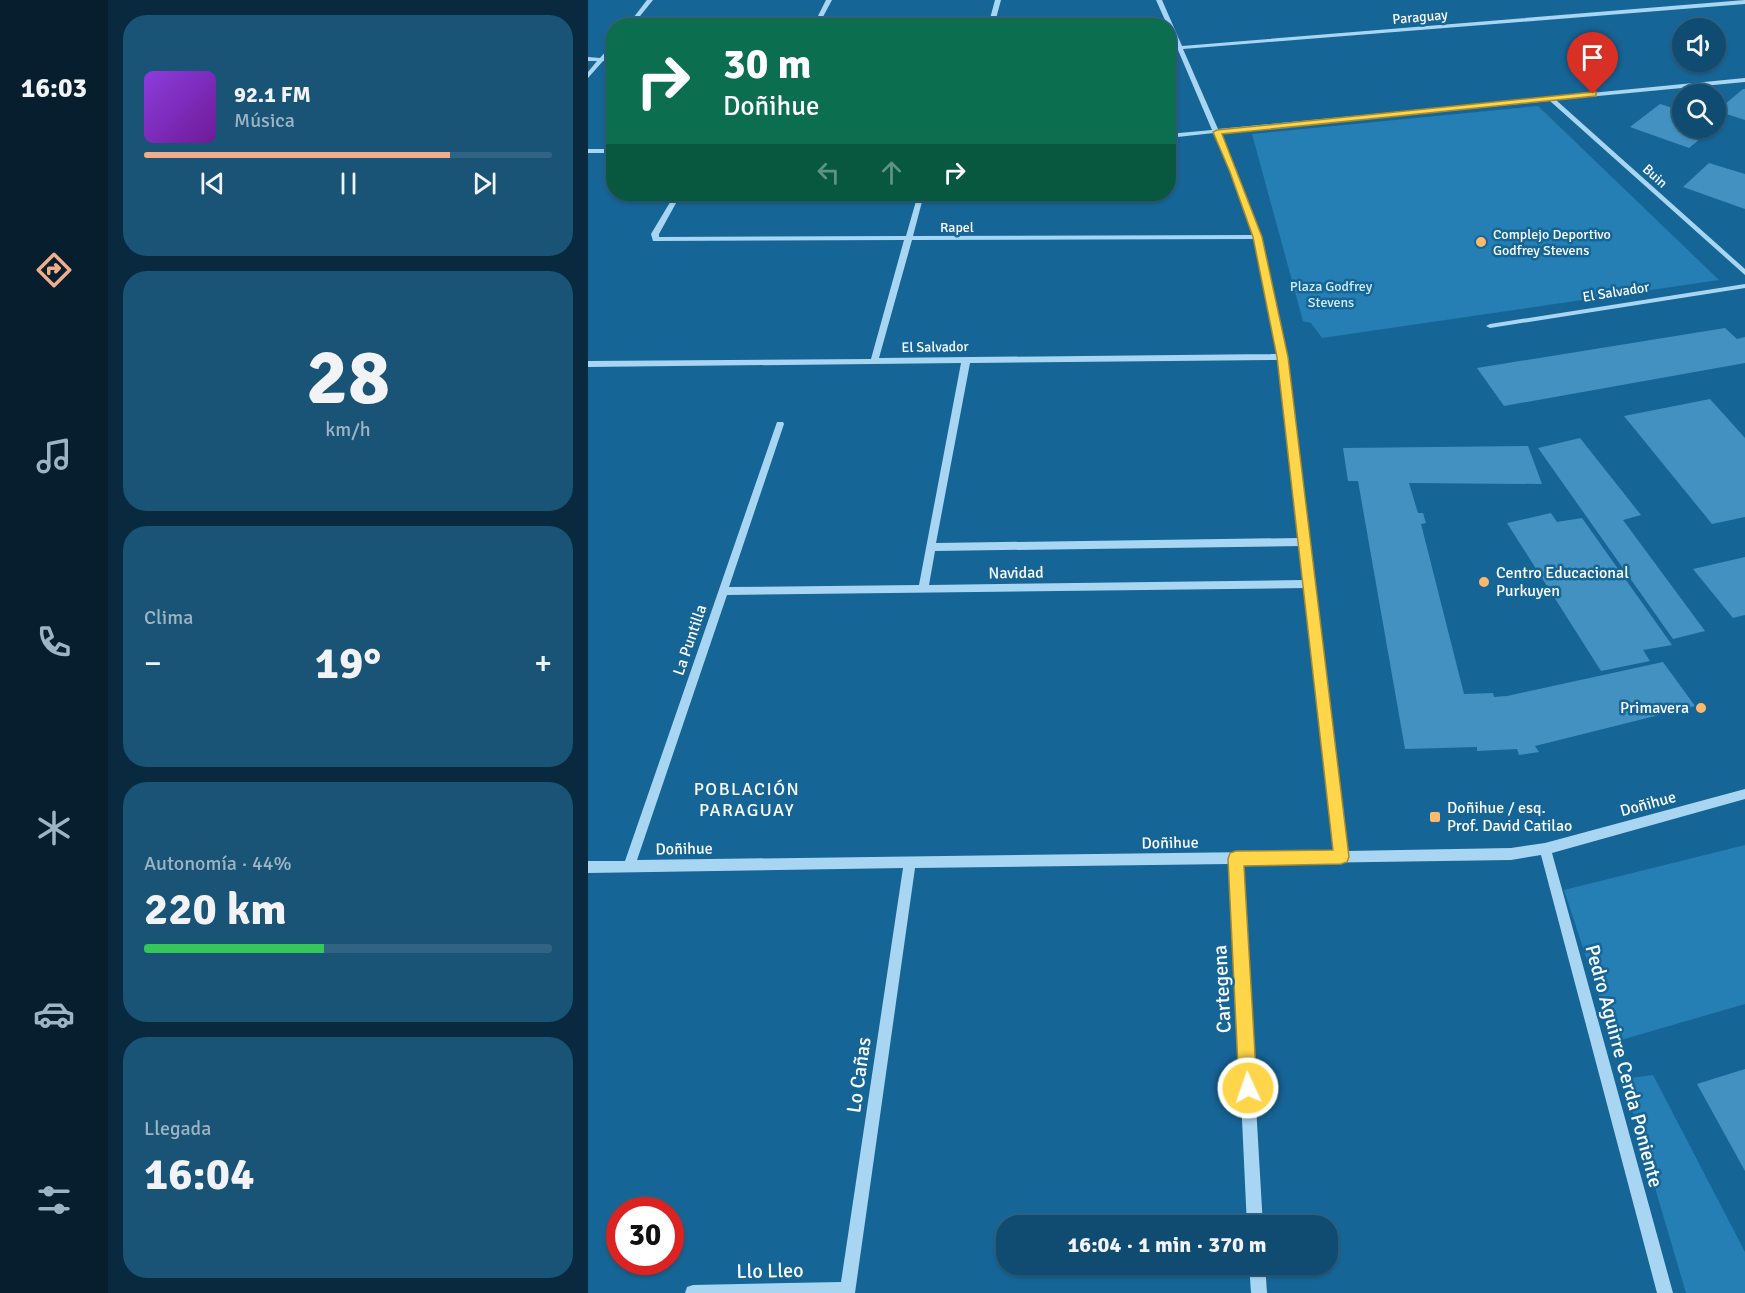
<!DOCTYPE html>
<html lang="es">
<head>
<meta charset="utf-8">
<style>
  body { margin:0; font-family:Signika,sans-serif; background:#195376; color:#f1f3f6; height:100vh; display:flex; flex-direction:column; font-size:22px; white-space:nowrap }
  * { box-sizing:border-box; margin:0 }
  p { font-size:20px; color:#9cb4c3 }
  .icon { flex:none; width:33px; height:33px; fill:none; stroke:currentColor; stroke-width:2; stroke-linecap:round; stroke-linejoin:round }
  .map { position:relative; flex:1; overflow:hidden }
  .sheet { display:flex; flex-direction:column; gap:15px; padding:15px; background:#092a3e; width:480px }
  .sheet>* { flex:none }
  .hud { position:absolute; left:18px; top:18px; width:570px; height:183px; border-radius:24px; box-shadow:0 2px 4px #0004,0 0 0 2px #306384; background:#0b6e4f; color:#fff; overflow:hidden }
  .buttons { position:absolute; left:1084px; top:18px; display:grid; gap:12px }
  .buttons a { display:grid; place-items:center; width:54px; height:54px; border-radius:50%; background:#104c71; box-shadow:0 2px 4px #0004,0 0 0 2px #306384; font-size:30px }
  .speed { position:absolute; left:18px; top:1197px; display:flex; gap:12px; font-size:30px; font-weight:700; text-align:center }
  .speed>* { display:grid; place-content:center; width:78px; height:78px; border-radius:50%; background:#104c71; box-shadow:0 2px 4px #0004,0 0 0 2px #306384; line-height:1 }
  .speed .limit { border:9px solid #d22; background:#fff; color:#111 }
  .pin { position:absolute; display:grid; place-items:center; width:51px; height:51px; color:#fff; margin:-62px -26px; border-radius:50% 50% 50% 0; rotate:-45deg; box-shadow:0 0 6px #0007 }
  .pin .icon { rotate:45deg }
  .me { position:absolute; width:66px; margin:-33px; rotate:357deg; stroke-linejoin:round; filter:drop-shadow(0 0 4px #0008) }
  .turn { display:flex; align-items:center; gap:21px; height:126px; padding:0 18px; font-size:27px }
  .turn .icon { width:78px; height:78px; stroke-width:2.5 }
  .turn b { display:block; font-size:42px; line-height:51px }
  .lanes { display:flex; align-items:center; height:57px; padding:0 18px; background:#0003; justify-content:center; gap:30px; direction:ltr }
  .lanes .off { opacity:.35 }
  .big { font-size:45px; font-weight:700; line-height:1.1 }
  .sheet .card { flex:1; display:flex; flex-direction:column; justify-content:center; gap:9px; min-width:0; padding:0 21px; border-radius:24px; background:#195376 }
  .sheet .dial { align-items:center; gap:0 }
  .dial b { font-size:78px; line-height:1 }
  .song { display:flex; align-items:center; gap:18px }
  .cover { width:72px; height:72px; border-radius:9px; background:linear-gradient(135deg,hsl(270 70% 55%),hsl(280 70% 35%)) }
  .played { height:6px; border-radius:3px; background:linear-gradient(90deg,#eead8d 75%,#306384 75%) }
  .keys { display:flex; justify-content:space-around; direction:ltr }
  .heat { display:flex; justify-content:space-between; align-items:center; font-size:33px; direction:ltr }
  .charge { height:9px; border-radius:4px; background:linear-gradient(90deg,#34c759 44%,#306384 0) }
  .trip { position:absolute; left:408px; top:1215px; width:342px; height:60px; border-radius:24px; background:#104c71; box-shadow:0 2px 4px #0004,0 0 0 2px #306384; font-weight:700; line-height:60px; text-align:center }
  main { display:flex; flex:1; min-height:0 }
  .menu { display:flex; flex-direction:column; width:108px; justify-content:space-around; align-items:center; background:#061e2d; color:#9cb4c3 }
  .menu .icon { width:42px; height:42px }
  .menu .selected { color:#eead8d }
  .menu b { font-size:27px; color:#f1f3f6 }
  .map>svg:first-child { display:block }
  .green { fill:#257fb4 }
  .building { fill:#4391c0 }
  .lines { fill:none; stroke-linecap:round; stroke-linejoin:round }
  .minor { fill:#a8d6f2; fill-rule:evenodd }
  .route { fill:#ffd54a; stroke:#a68a30; stroke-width:1.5 }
  .poi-dot { fill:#ffb969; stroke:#166597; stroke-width:2 }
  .labels { text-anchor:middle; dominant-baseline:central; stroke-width:5; stroke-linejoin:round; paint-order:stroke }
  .far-street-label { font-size:14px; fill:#fff; stroke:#166597 }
  .far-poi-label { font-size:14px; fill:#fff; stroke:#166597; text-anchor:start }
  .far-park-label { font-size:14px; fill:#d0ecfc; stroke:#166597 }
  .street-label { font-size:16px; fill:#fff; stroke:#166597 }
  .poi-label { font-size:16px; fill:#fff; stroke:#166597; text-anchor:start }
  .neighbourhood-label { font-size:18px; letter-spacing:1.5px; fill:#fff; stroke:#166597 }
  .near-street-label { font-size:20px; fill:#fff; stroke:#166597 }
</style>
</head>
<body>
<main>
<nav class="menu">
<b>16:03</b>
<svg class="icon selected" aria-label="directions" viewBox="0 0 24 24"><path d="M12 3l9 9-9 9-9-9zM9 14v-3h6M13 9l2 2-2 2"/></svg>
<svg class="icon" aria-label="music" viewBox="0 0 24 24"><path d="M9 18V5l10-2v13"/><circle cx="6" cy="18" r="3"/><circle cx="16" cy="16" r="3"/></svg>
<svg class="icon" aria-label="phone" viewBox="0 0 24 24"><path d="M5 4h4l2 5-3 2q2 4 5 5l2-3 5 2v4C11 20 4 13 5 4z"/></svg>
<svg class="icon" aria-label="climate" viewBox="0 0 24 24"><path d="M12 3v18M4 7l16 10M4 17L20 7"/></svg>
<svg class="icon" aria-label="car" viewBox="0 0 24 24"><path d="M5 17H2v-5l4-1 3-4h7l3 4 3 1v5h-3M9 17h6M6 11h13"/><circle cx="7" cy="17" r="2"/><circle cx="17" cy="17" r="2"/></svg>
<svg class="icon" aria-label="filters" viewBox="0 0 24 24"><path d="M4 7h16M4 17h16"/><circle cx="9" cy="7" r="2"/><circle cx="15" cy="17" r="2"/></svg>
</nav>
<section class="sheet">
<div class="card">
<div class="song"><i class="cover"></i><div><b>92.1 FM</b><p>Música</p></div></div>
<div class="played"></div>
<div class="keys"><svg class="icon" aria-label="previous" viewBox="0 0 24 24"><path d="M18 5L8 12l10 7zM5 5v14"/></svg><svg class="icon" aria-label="pause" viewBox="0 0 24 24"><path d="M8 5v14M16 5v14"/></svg><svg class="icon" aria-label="next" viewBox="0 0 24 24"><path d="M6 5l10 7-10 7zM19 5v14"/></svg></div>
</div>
<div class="card dial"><b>28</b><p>km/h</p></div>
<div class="card"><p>Clima</p>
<div class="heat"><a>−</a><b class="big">19°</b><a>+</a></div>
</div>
<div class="card"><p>Autonomía · 44%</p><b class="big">220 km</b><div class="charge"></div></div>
<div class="card"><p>Llegada</p><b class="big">16:04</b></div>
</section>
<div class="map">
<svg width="1157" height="1293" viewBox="0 0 1157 1293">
  <rect width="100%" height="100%" fill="#166597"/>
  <g class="green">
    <path d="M 950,106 L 1131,280 L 734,338 L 723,323 L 715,321 L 664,134 Z"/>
    <path d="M 1157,845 L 1157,1004 L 1026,1042 L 976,890 Z"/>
    <path d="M 1065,1075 L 1157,1252 L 1157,1293 L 1098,1293 L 1035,1079 Z"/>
  </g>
  <g class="building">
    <path d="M 1155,89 L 1157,89 L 1157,120 L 1129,111 Z"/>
    <path d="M 1072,104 L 1095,111 L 1095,128 L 1125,128 L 1101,148 L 1042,127 Z"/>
    <path d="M 1121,163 L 1157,174 L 1157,209 L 1095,187 Z"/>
    <path d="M 1137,328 L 1149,339 L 1157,337 L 1157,363 L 916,406 L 889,368 Z"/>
    <path d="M 1122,399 L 1157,438 L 1157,517 L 1124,524 L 1036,416 Z"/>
    <path d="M 992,438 L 1053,515 L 1035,520 L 1117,631 L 1085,639 L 950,448 Z"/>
    <path d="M 940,446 L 954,484 L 821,483 L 830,513 L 835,513 L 838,523 L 833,524 L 876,694 L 905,693 L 906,697 L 919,696 L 1075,662 L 1107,706 L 947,746 L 951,752 L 931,755 L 929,749 L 889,751 L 889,747 L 817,749 L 770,481 L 760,481 L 755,448 Z"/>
    <path d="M 963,513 L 969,522 L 994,518 L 1084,645 L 1055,650 L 1062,661 L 1013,671 L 919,523 Z"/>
    <path d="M 1157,557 L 1157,615 L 1145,618 L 1105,569 Z"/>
    <path d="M 1157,1069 L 1157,1171 L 1109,1084 Z"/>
  </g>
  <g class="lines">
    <g class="minor">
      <path d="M 59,0 L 65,0 L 44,26 L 39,26 Z"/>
      <path d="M 238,0 L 244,0 L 230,26 L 225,26 Z"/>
      <path d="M 407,0 L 413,0 L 406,26 L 400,26 Z"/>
      <path d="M 568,0 L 574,0 L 594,46 L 1157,0 L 1157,4 L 595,49 L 630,129 L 1157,78 L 1157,82 L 968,100 L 1157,269 L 1157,275 L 962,101 L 632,133 L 649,172 L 674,237 L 699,357 L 758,851 L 923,848 L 957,843 L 1157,789 L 1157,799 L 964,853 L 1085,1293 L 1069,1293 L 953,855 L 923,860 L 654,864 L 675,1226 L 659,1226 L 642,864 L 327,868 L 267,1293 L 97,1293 L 99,1287 L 105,1285 L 253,1282 L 315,868 L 0,873 L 0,861 L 37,861 L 189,422 L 195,422 L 196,424 L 141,587 L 331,585 L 373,363 L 0,367 L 0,361 L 283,359 L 316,240 L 65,241 L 63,234 L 87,194 L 93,194 L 71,234 L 71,237 L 318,236 L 330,194 L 336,194 L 325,236 L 666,235 L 643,172 L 626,133 L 580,138 L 580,134 L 624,130 L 590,50 L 580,51 L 580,47 L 589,47 ZM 667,239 L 690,354 L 291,358 L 324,240 ZM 691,360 L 711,538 L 348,543 L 382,363 ZM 712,546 L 716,580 L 341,585 L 347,551 ZM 717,588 L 746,851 L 49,860 L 139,595 Z"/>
      <path d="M 26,42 L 26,48 L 18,58 L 26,58 L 26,62 L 15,61 L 0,78 L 0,72 L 9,61 L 0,61 L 0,57 L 12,58 Z"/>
      <rect x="0" y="149" width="26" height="4"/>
      <path d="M 1157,284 L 1157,288 L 902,328 L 898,326 L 902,324 Z"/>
      <path d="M 661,1264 L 677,1264 L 679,1293 L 663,1293 Z"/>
    </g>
  </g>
  <path class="route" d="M 1005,92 L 1008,92 L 1008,96 L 634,134 L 674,237 L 700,357 L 761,857 L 759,862 L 753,864 L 656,866 L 669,1088 L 666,1094 L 660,1097 L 654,1094 L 651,1088 L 640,859 L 642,853 L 648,851 L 745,850 L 689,357 L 665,237 L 642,172 L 625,132 L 629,130 Z"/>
  <g class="poi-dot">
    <circle cx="893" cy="242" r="6"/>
    <circle cx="896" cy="582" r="6"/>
    <circle cx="1113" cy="708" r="6"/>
    <rect x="841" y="811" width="12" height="12" rx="3"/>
  </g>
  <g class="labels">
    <g class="far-street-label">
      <text transform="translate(832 17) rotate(-5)">Paraguay</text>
      <text transform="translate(1067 176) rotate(42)">Buin</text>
      <text x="369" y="227">Rapel</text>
      <text transform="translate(1028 292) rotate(-9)">El Salvador</text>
      <text transform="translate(347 347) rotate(-1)">El Salvador</text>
    </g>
    <g class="far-poi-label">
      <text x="905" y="234">Complejo Deportivo<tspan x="905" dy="16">Godfrey Stevens</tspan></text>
    </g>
    <g class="far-park-label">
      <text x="743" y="286">Plaza Godfrey<tspan x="743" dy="16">Stevens</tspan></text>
    </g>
    <g class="street-label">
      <text transform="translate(428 573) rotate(-1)">Navidad</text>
      <text transform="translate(102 640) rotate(-71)">La Puntilla</text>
      <text transform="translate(1060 804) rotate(-15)">Doñihue</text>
      <text transform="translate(582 843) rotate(-1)">Doñihue</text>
      <text transform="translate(96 849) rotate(-1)">Doñihue</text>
    </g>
    <g class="poi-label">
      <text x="908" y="573">Centro Educacional<tspan x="908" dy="18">Purkuyen</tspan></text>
      <text x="1101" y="708" text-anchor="end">Primavera</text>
      <text x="859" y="808">Doñihue / esq.<tspan x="859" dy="18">Prof. David Catilao</tspan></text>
    </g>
    <g class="neighbourhood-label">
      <text x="159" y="789">POBLACIÓN<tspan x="159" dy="21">PARAGUAY</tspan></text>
    </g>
    <g class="near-street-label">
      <text transform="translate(634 989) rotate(-93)">Cartegena</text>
      <text transform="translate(1036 1066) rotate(75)">Pedro Aguirre Cerda Poniente</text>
      <text transform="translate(271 1075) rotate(-82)">Lo Cañas</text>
      <text transform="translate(182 1271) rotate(-1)">Llo Lleo</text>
    </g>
  </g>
</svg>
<div class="buttons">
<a><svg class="icon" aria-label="sound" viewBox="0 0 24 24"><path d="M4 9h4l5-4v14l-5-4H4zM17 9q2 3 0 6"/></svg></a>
<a><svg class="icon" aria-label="search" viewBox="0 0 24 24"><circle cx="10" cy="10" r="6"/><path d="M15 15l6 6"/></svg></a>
</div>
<div class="speed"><div class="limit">30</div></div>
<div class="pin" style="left:1005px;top:94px;background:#d93025"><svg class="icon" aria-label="arrive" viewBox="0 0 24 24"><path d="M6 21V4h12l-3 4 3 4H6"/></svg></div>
<svg class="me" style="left:660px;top:1088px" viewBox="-20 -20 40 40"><circle r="17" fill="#ffd54a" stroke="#fff" stroke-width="3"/><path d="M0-11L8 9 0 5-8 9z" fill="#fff"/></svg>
<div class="trip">16:04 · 1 min · 370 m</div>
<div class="hud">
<div class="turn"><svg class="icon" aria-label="right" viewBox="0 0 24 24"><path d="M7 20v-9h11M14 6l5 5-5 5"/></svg><div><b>30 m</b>Doñihue</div></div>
<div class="lanes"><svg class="icon off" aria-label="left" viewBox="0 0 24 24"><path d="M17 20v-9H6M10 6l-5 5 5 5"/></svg><svg class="icon off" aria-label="ahead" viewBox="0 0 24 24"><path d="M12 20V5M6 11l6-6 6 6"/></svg><svg class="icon" aria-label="right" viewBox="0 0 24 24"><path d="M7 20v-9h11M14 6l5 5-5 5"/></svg></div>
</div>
</div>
</main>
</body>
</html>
